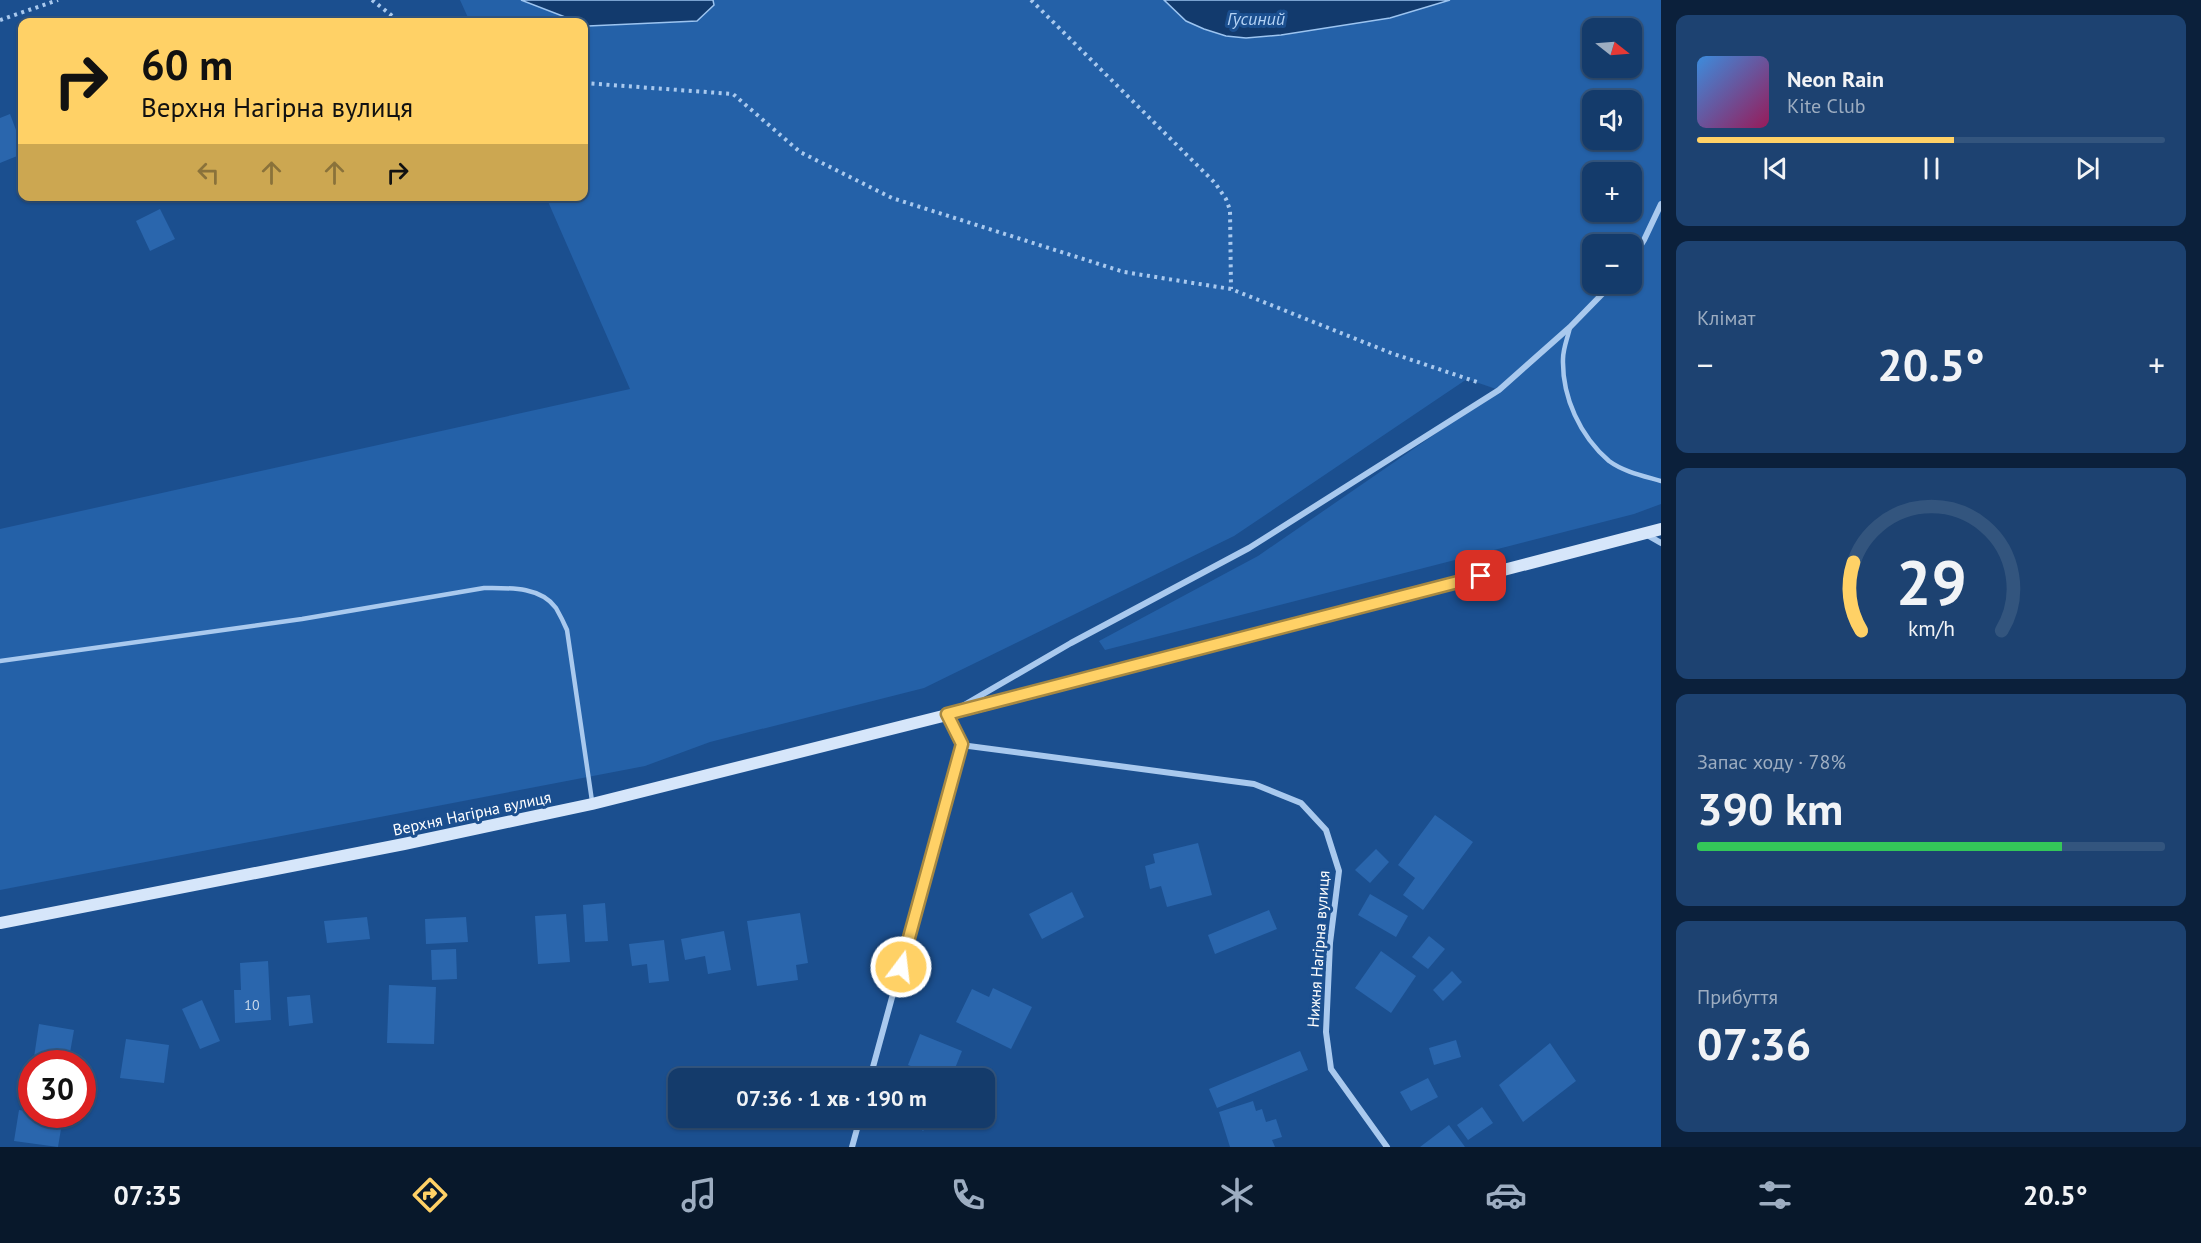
<!DOCTYPE html>
<html lang="uk">
<head>
<meta charset="utf-8">
<style>
  body { margin:0; font-family:"PT Sans",sans-serif; background:#1d4271; color:#f1f3f6; height:100vh; display:flex; flex-direction:column; font-size:22px; white-space:nowrap }
  * { box-sizing:border-box; margin:0 }
  p { font-size:20px; color:#9dadc1 }
  .icon { flex:none; width:33px; height:33px; fill:none; stroke:currentColor; stroke-width:2; stroke-linecap:round; stroke-linejoin:round }
  .map { position:relative; flex:1; overflow:hidden }
  .details { display:flex; flex-direction:column; gap:15px; padding:15px; background:#0b203b; width:540px }
  .details>* { flex:none }
  .guide { position:absolute; left:18px; top:18px; width:570px; height:183px; border-radius:12px; box-shadow:0 2px 4px #0004,0 0 0 2px #33557e; background:#ffd166; color:#111; overflow:hidden }
  .needle { width:39px; rotate:107deg }
  .tools { position:absolute; left:1582px; top:18px; display:grid; gap:12px }
  .tools a { display:grid; place-items:center; width:60px; height:60px; border-radius:12px; background:#143b6b; box-shadow:0 2px 4px #0004,0 0 0 2px #33557e; font-size:30px }
  .speed { position:absolute; left:18px; top:1050px; display:flex; gap:12px; font-size:30px; font-weight:700; text-align:center }
  .speed>* { display:grid; place-content:center; width:78px; height:78px; border-radius:50%; background:#143b6b; box-shadow:0 2px 4px #0004,0 0 0 2px #33557e; line-height:1 }
  .speed .limit { border:9px solid #d22; background:#fff; color:#111 }
  .pin { position:absolute; display:grid; place-items:center; width:51px; height:51px; color:#fff; margin:-26px; border-radius:12px; box-shadow:0 3px 9px #0006 }
  .me { position:absolute; width:66px; margin:-33px; rotate:15deg; stroke-linejoin:round; filter:drop-shadow(0 0 4px #0008) }
  .turn { display:flex; align-items:center; gap:21px; height:126px; padding:0 24px; font-size:27px }
  .turn .icon { width:78px; height:78px; stroke-width:2.5 }
  .turn b { display:block; font-size:42px; line-height:51px }
  .lanes { display:flex; align-items:center; height:57px; padding:0 24px; background:#0003; justify-content:center; gap:30px; direction:ltr }
  .lanes .off { opacity:.35 }
  .big { font-size:45px; font-weight:700; line-height:1.1 }
  .details .tile { flex:1; display:flex; flex-direction:column; justify-content:center; gap:9px; min-width:0; padding:0 21px; border-radius:12px; background:#1d4271 }
  .details .dial { align-items:center; gap:0 }
  .dial svg { height:156px; overflow:visible; fill:none; stroke:#33557e; stroke-width:7; stroke-linecap:round; text-anchor:middle }
  .dial text { fill:#f1f3f6; stroke:none }
  .song { display:flex; align-items:center; gap:18px }
  .cover { width:72px; height:72px; border-radius:9px; background:linear-gradient(135deg,hsl(210 70% 55%),hsl(330 70% 35%)) }
  .played { height:6px; border-radius:3px; background:linear-gradient(90deg,#ffd166 55%,#33557e 55%) }
  .keys { display:flex; justify-content:space-around; direction:ltr }
  .heat { display:flex; justify-content:space-between; align-items:center; font-size:33px; direction:ltr }
  .charge { height:9px; border-radius:4px; background:linear-gradient(90deg,#34c759 78%,#33557e 0) }
  .trip { position:absolute; left:668px; top:1068px; width:327px; height:60px; border-radius:12px; background:#143b6b; box-shadow:0 2px 4px #0004,0 0 0 2px #33557e; font-weight:700; line-height:60px; text-align:center }
  .tabs { display:flex; height:96px; justify-content:space-around; align-items:center; background:#08182b; color:#9dadc1 }
  .tabs .icon { width:42px; height:42px }
  .tabs .active { color:#ffd166 }
  .tabs b { font-size:27px; color:#f1f3f6 }
  main { display:flex; flex:1; min-height:0 }
  .map>svg:first-child { display:block }
  .green { fill:#2461a8; fill-rule:evenodd }
  .water { fill:#123a6d; stroke:#9cc4f0; stroke-width:1.5 }
  .building { fill:#2a66ad }
  .lines { fill:none; stroke-linecap:round; stroke-linejoin:round }
  .path { stroke:#a9c9ee; stroke-width:4; stroke-dasharray:3 4.5; stroke-linecap:butt }
  .lane { stroke:#a9c9ee; stroke-width:4.5 }
  .street { stroke:#a9c9ee; stroke-width:6 }
  .secondary { stroke:#d6e6fa; stroke-width:12 }
  .route-casing { stroke:#a68842; stroke-width:15 }
  .route { stroke:#ffd166; stroke-width:10 }
  .labels { text-anchor:middle; dominant-baseline:central; stroke-width:6; stroke-linejoin:round; paint-order:stroke }
  .number-label { font-size:14px; fill:#cad9ea }
  .street-label { font-size:16px; fill:#fff; stroke:#1b4f8f }
  .water-label { font-size:18px; font-style:italic; fill:#b5d3f5; stroke:#1b4f8f }
</style>
</head>
<body>
<main>
<div class="map">
<svg width="1661" height="1147" viewBox="0 0 1661 1147">
  <rect width="100%" height="100%" fill="#1b4f8f"/>
  <g class="green">
    <path d="M 460,0 L 521,0 L 578,22 L 470,22 Z"/>
    <path d="M 713,0 L 1164,0 L 1186,21 L 1204,29 L 1226,36 L 1246,38 L 1282,35 L 1390,18 L 1450,0 L 1661,0 L 1661,504 L 1634,514 L 1105,650 L 1099,641 L 1258,556 L 1499,390 L 1467,379 L 1234,536 L 924,688 L 710,742 L 645,766 L 0,890 L 0,529 L 630,389 L 546,197 L 584,196 L 584,25 L 588,26 L 714,5 ZM 1593,28 L 1632,28 L 1632,68 L 1593,68 ZM 1593,100 L 1632,100 L 1632,140 L 1593,140 ZM 1593,172 L 1632,172 L 1632,212 L 1593,212 ZM 1593,244 L 1632,244 L 1632,284 L 1593,284 Z"/>
  </g>
  <g class="water">
    <path d="M 521,0 L 713,0 L 714,5 L 697,21 L 588,26 L 584,25 L 584,22 L 578,22 Z"/>
    <path d="M 1164,0 L 1450,0 L 1390,18 L 1281,35 L 1246,38 L 1226,36 L 1204,29 L 1186,21 Z"/>
  </g>
  <g class="building">
    <path d="M 10,114 L 22,146 L 22,154 L 0,163 L 0,118 Z"/>
    <path d="M 160,209 L 175,239 L 150,251 L 136,221 Z"/>
    <path d="M 1435,815 L 1473,842 L 1423,910 L 1403,895 L 1415,878 L 1398,865 Z"/>
    <path d="M 1198,843 L 1212,895 L 1167,907 L 1161,886 L 1150,889 L 1145,866 L 1155,863 L 1153,854 Z"/>
    <path d="M 1376,849 L 1389,862 L 1370,883 L 1355,870 Z"/>
    <path d="M 1072,892 L 1084,917 L 1042,939 L 1029,914 Z"/>
    <path d="M 1370,894 L 1408,916 L 1396,937 L 1358,915 Z"/>
    <path d="M 605,903 L 608,941 L 585,942 L 583,905 Z"/>
    <path d="M 1269,910 L 1277,929 L 1215,954 L 1208,935 Z"/>
    <path d="M 800,913 L 808,963 L 796,965 L 798,980 L 757,986 L 747,921 Z"/>
    <path d="M 566,914 L 570,962 L 538,964 L 535,916 Z"/>
    <path d="M 367,917 L 370,939 L 327,943 L 324,921 Z"/>
    <path d="M 466,917 L 468,942 L 426,944 L 425,919 Z"/>
    <path d="M 724,931 L 731,970 L 708,974 L 705,956 L 685,960 L 681,939 Z"/>
    <path d="M 1429,936 L 1445,949 L 1428,969 L 1412,957 Z"/>
    <path d="M 664,940 L 669,981 L 649,983 L 647,964 L 632,966 L 629,944 Z"/>
    <path d="M 456,949 L 457,979 L 432,980 L 431,950 Z"/>
    <path d="M 1381,951 L 1416,976 L 1391,1013 L 1355,988 Z"/>
    <path d="M 268,961 L 271,1020 L 235,1023 L 234,990 L 241,990 L 240,963 Z"/>
    <path d="M 1452,971 L 1462,982 L 1443,1001 L 1433,990 Z"/>
    <path d="M 389,985 L 436,987 L 434,1044 L 387,1043 Z"/>
    <path d="M 993,988 L 1032,1007 L 1011,1049 L 956,1022 L 972,989 L 989,997 Z"/>
    <path d="M 310,995 L 313,1023 L 289,1026 L 287,997 Z"/>
    <path d="M 202,1000 L 220,1041 L 200,1049 L 182,1009 Z"/>
    <path d="M 39,1024 L 74,1030 L 68,1064 L 33,1064 Z"/>
    <path d="M 920,1034 L 962,1051 L 951,1078 L 941,1078 L 908,1065 Z"/>
    <path d="M 126,1039 L 169,1045 L 164,1083 L 120,1078 Z"/>
    <path d="M 1456,1040 L 1461,1057 L 1434,1065 L 1429,1048 Z"/>
    <path d="M 1550,1043 L 1576,1081 L 1523,1122 L 1499,1085 Z"/>
    <path d="M 1300,1051 L 1308,1070 L 1217,1108 L 1209,1089 Z"/>
    <path d="M 1428,1078 L 1438,1097 L 1411,1111 L 1400,1092 Z"/>
    <path d="M 1253,1101 L 1256,1111 L 1262,1109 L 1266,1122 L 1276,1119 L 1282,1137 L 1272,1140 L 1275,1147 L 1230,1147 L 1219,1112 Z"/>
    <path d="M 1482,1107 L 1493,1123 L 1468,1140 L 1457,1125 Z"/>
    <path d="M 19,1110 L 32,1112 L 32,1114 L 63,1117 L 58,1147 L 14,1141 Z"/>
    <path d="M 908,1118 L 935,1118 L 923,1131 Z"/>
    <path d="M 1449,1125 L 1465,1147 L 1420,1147 Z"/>
  </g>
  <g class="lines">
    <g class="path">
      <path d="M 372,0 L 400,22"/>
      <path d="M 1031,0 L 1215,183 L 1226,199 L 1230,210 L 1231,289"/>
      <path d="M 0,20 L 58,0"/>
      <path d="M 584,83 L 733,94 L 800,152 L 892,198 L 1124,272 L 1231,289 L 1391,353 L 1477,382"/>
    </g>
    <g class="lane">
      <path d="M 1570,327 C 1568,337 1563,348 1563,359 C 1562,397 1580,436 1609,461 C 1624,472 1644,476 1661,481"/>
      <path d="M 0,661 L 302,619 L 484,588 C 508,588 540,586 556,608 C 560,615 564,623 567,630 L 592,801"/>
    </g>
    <g class="street">
      <path d="M 1632,259 L 1644,240 L 1661,204"/>
      <path d="M 1647,535 L 1661,543"/>
      <path d="M 959,708 L 1071,643 L 1249,548 L 1499,390 L 1570,327 L 1612,284"/>
      <path d="M 961,745 L 1254,784 L 1301,803 L 1326,830 L 1339,871 L 1330,943 L 1326,1032 L 1331,1069 L 1387,1147"/>
      <path d="M 870,1078 L 961,745 L 947,714"/>
      <path d="M 852,1147 L 860,1118"/>
    </g>
    <path class="secondary" d="M 0,923 L 404,844 L 592,804 L 947,715 L 1661,529"/>
  </g>
  <g class="lines">
    <g class="route-casing">
      <path id="route" d="M 901,967 L 962,744 L 947,714 L 1481,576"/>
    </g>
    <use href="#route" class="route"/>
  </g>
  <g class="labels">
    <g class="number-label">
      <text x="252" y="1005">10</text>
    </g>
    <g class="street-label">
      <text transform="translate(472 813) rotate(-12)">Верхня Нагірна вулиця</text>
      <text transform="translate(1318 949) rotate(-86)">Нижня Нагірна вулиця</text>
    </g>
    <g class="water-label">
      <text x="1256" y="18">Гусиний</text>
    </g>
  </g>
</svg>
<div class="tools">
<a><svg class="needle" viewBox="-14 -14 28 28"><path d="M0-13l5 13h-10z" fill="#e53935"/><path d="M0 13l5-13h-10z" fill="#9dadc1"/></svg></a>
<a><svg class="icon" aria-label="sound" viewBox="0 0 24 24"><path d="M4 9h4l5-4v14l-5-4H4zM17 9q2 3 0 6"/></svg></a>
<a>+</a>
<a>−</a>
</div>
<div class="speed"><div class="limit">30</div></div>
<div class="pin" style="left:1481px;top:576px;background:#d93025"><svg class="icon" aria-label="arrive" viewBox="0 0 24 24"><path d="M6 21V4h12l-3 4 3 4H6"/></svg></div>
<svg class="me" style="left:901px;top:967px" viewBox="-20 -20 40 40"><circle r="17" fill="#ffd166" stroke="#fff" stroke-width="3"/><path d="M0-11L8 9 0 5-8 9z" fill="#fff"/></svg>
<div class="trip">07:36 · 1 хв · 190 m</div>
<div class="guide">
<div class="turn"><svg class="icon" aria-label="right" viewBox="0 0 24 24"><path d="M7 20v-9h11M14 6l5 5-5 5"/></svg><div><b>60 m</b>Верхня Нагірна вулиця</div></div>
<div class="lanes"><svg class="icon off" aria-label="left" viewBox="0 0 24 24"><path d="M17 20v-9H6M10 6l-5 5 5 5"/></svg><svg class="icon off" aria-label="ahead" viewBox="0 0 24 24"><path d="M12 20V5M6 11l6-6 6 6"/></svg><svg class="icon off" aria-label="ahead" viewBox="0 0 24 24"><path d="M12 20V5M6 11l6-6 6 6"/></svg><svg class="icon" aria-label="right" viewBox="0 0 24 24"><path d="M7 20v-9h11M14 6l5 5-5 5"/></svg></div>
</div>
</div>
<section class="details">
<div class="tile">
<div class="song"><i class="cover"></i><div><b>Neon Rain</b><p>Kite Club</p></div></div>
<div class="played"></div>
<div class="keys"><svg class="icon" aria-label="previous" viewBox="0 0 24 24"><path d="M18 5L8 12l10 7zM5 5v14"/></svg><svg class="icon" aria-label="pause" viewBox="0 0 24 24"><path d="M8 5v14M16 5v14"/></svg><svg class="icon" aria-label="next" viewBox="0 0 24 24"><path d="M6 5l10 7-10 7zM19 5v14"/></svg></div>
</div>
<div class="tile"><p>Клімат</p>
<div class="heat"><a>−</a><b class="big">20.5°</b><a>+</a></div>
</div>
<div class="tile dial"><svg viewBox="0 0 100 80">
<path d="M14 69A42 42 0 1 1 86 69"/>
<path d="M14 69A42 42 0 0 1 10 34" stroke="#ffd166"/>
<text x="50" y="56" font-size="32" font-weight="700">29</text>
<text x="50" y="72" font-size="11">km/h</text>
</svg></div>
<div class="tile"><p>Запас ходу · 78%</p><b class="big">390 km</b><div class="charge"></div></div>
<div class="tile"><p>Прибуття</p><b class="big">07:36</b></div>
</section>
</main>
<nav class="tabs">
<b>07:35</b>
<svg class="icon active" aria-label="directions" viewBox="0 0 24 24"><path d="M12 3l9 9-9 9-9-9zM9 14v-3h6M13 9l2 2-2 2"/></svg>
<svg class="icon" aria-label="music" viewBox="0 0 24 24"><path d="M9 18V5l10-2v13"/><circle cx="6" cy="18" r="3"/><circle cx="16" cy="16" r="3"/></svg>
<svg class="icon" aria-label="phone" viewBox="0 0 24 24"><path d="M5 4h4l2 5-3 2q2 4 5 5l2-3 5 2v4C11 20 4 13 5 4z"/></svg>
<svg class="icon" aria-label="climate" viewBox="0 0 24 24"><path d="M12 3v18M4 7l16 10M4 17L20 7"/></svg>
<svg class="icon" aria-label="car" viewBox="0 0 24 24"><path d="M5 17H2v-5l4-1 3-4h7l3 4 3 1v5h-3M9 17h6M6 11h13"/><circle cx="7" cy="17" r="2"/><circle cx="17" cy="17" r="2"/></svg>
<svg class="icon" aria-label="filters" viewBox="0 0 24 24"><path d="M4 7h16M4 17h16"/><circle cx="9" cy="7" r="2"/><circle cx="15" cy="17" r="2"/></svg>
<b>20.5°</b>
</nav>
</body>
</html>
